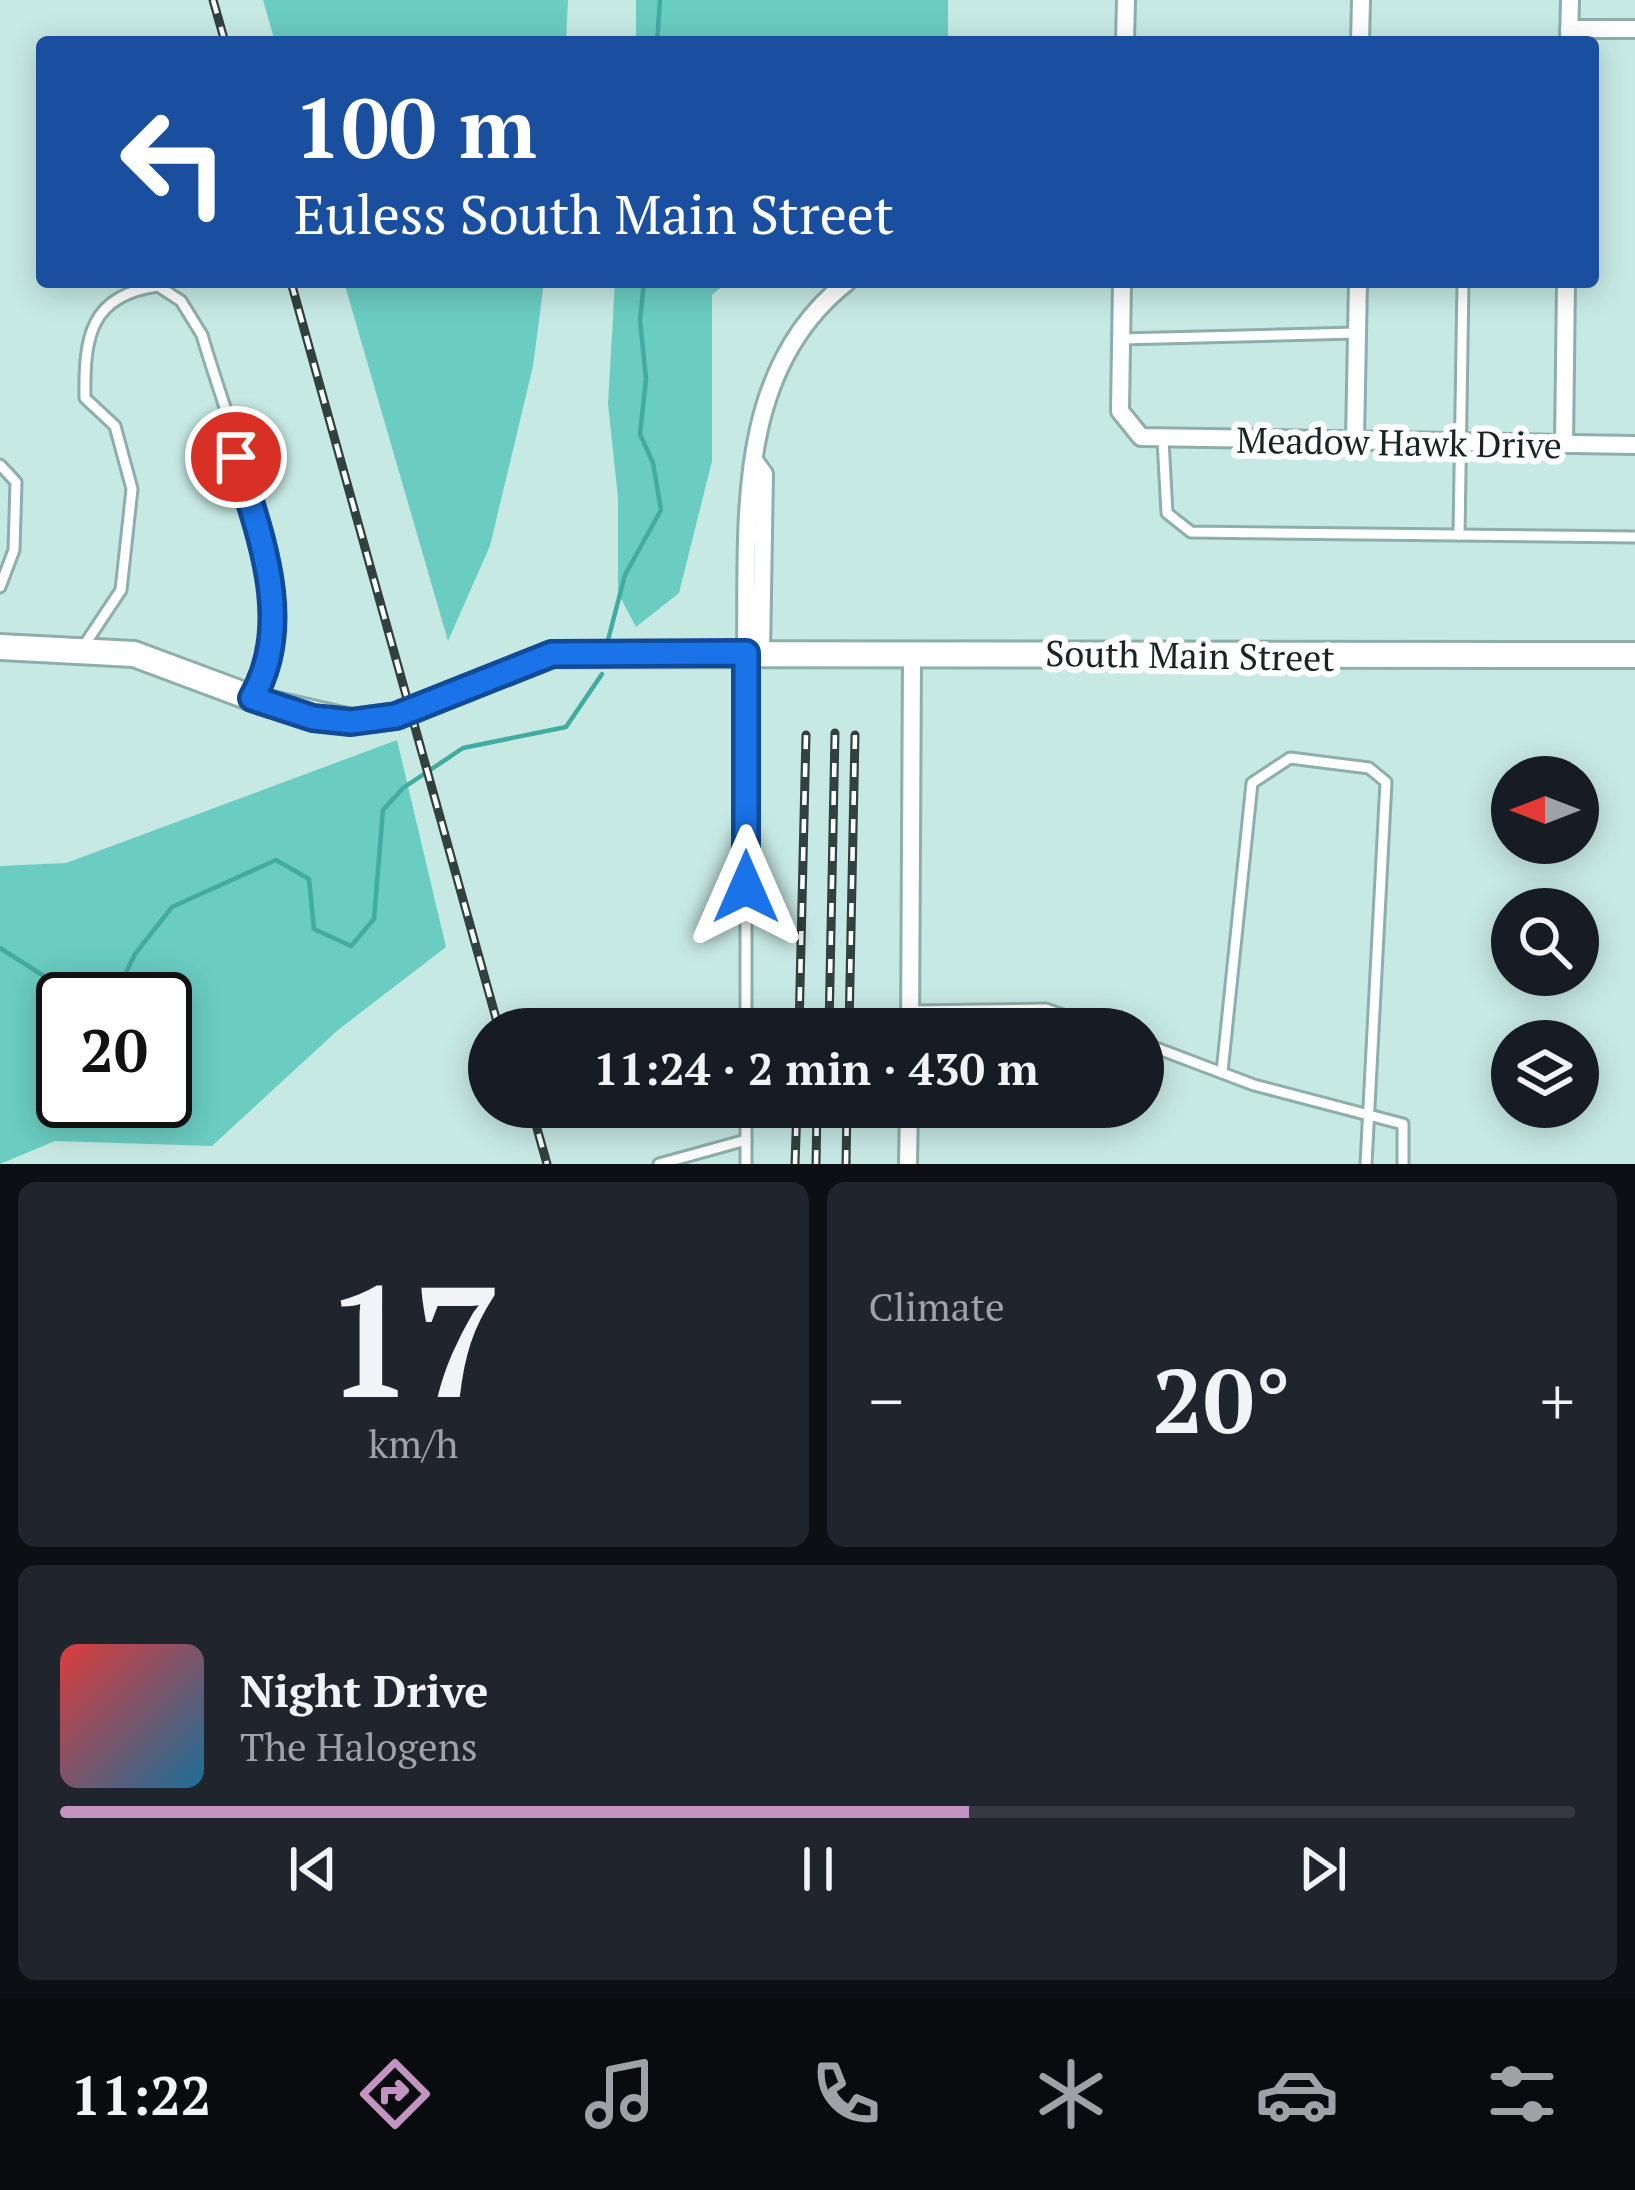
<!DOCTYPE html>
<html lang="en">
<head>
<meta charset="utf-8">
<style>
  body { margin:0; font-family:"PT Serif",serif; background:#20242c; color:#f1f3f6; height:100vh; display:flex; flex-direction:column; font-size:45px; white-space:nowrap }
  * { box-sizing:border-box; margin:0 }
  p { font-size:39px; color:#9ea1a6 }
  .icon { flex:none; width:66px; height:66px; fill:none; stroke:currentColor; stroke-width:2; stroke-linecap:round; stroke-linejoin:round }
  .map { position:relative; height:1164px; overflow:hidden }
  .drawer { display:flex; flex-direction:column; gap:18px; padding:18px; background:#0d0f14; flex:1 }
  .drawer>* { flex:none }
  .hud { position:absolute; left:36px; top:36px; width:1563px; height:252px; border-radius:12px; box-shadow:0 6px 30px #0003; background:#1a4fa0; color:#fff; overflow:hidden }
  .needle { width:78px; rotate:270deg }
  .controls { position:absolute; left:1491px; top:756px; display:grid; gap:24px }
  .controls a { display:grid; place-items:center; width:108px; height:108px; border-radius:50%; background:#171b24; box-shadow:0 6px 30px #0003; font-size:60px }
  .speed { position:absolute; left:36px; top:972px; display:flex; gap:24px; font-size:60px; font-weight:700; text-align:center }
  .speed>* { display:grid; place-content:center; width:156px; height:156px; border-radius:50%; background:#171b24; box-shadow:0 6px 30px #0003; line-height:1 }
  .speed .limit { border:6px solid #111; border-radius:18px; background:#fff; color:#111 }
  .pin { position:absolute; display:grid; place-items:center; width:102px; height:102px; color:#fff; margin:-51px; border:6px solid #fff; border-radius:50%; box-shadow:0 3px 12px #0007 }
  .me { position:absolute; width:132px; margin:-66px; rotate:0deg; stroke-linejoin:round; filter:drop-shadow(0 0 9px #0008) }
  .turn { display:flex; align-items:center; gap:42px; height:252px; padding:0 60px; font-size:54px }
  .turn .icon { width:156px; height:156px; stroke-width:2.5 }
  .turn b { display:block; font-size:84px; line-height:102px }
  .big { font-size:90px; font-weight:700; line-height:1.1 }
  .drawer .card { flex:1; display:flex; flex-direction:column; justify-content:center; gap:18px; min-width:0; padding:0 42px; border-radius:18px; background:#20242c }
  .drawer .dial { align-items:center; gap:0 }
  .dial b { font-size:156px; line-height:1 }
  .song { display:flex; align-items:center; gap:36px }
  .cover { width:144px; height:144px; border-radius:18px; background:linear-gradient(135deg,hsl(0 70% 55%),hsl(200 70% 35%)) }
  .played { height:12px; border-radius:6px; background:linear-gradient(90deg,#c393c2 60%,#363941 60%) }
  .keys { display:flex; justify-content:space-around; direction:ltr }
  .heat { display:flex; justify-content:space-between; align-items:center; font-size:66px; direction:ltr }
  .drawer .tiles { flex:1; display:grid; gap:18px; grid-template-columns:1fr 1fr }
  .card:last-child { grid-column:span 2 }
  .trip { position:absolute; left:468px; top:1008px; width:696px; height:120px; border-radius:60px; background:#171b24; box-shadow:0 6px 30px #0003; font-weight:700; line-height:120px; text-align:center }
  .dock { display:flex; height:192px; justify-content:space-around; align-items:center; background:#090b0e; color:#9ea1a6 }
  .dock .icon { width:84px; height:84px }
  .dock .active { color:#c393c2 }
  .dock b { font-size:54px; color:#f1f3f6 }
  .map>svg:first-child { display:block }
  .green { fill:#6bcdc2; fill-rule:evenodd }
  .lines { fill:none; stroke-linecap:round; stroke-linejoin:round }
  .stream { stroke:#42aca1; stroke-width:4.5 }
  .lane-casing { stroke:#8daea9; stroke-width:15 }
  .street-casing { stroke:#8daea9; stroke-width:22 }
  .secondary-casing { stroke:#8daea9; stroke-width:30 }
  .lane { stroke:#fff; stroke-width:9 }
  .street { stroke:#fff; stroke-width:16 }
  .secondary { stroke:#fff; stroke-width:24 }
  .rail-casing { stroke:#31413e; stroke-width:9 }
  .rail { stroke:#fff; stroke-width:4.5; stroke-dasharray:14; stroke-linecap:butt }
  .route-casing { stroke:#114b97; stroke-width:30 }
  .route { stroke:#1a73e8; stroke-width:21 }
  .labels { text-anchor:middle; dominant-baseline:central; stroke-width:12; stroke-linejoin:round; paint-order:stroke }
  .street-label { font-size:36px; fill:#182523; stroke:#fff }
</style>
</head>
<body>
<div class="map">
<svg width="1635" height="1164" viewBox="0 0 1635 1164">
  <rect width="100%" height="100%" fill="#c7e9e4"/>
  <g class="green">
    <path d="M 263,0 L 568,0 L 566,42 L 275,42 Z"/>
    <rect x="636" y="0" width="312" height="42"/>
    <path d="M 344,282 L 544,282 L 533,366 L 490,546 L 448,641 Z"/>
    <path d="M 615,282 L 727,282 L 712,295 L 712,461 L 679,593 L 636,627 L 618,593 L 618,498 L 608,404 Z"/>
    <path d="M 397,740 L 446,947 L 338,1030 L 212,1146 L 55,1141 L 0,1164 L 0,866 L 66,863 ZM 165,999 L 165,1101 L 63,1101 L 63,999 Z"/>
  </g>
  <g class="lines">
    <g class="stream">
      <path d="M 657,42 L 660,0"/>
      <path d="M 608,640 L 625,575 L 661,510 L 653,463 L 640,434 L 646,379 L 640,320 L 644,282"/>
      <path d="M 0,948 L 58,985 L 65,999"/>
      <path d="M 113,999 L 135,954 L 172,907 L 276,860 L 309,879 L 314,929 L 351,946 L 374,919 L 383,810 L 403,788 L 463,748 L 566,727 L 602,674"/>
    </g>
    <g class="lane-casing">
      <g id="lane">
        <path d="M 1121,339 L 1356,333"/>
        <path d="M 1163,440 L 1167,513 L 1191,532 L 1635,537"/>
        <path d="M 0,465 L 16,482 L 14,550 L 0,587"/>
        <path d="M 1459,535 L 1463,282"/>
        <path d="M 81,650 L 121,590 L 132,489 L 115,426 L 85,398 C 84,337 90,295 158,286 L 181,301 L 202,335 C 229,429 304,607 254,695"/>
        <path d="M 910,1011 L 1046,1009 L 1102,1029"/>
        <path d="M 746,1029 L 746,659"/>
        <path d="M 1143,1043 L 1254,1085 L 1403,1124 L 1403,1164"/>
        <path d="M 1222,1072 L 1252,783 L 1290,758 L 1369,768 L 1386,782 L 1366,1164"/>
        <path d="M 746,1107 L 746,1164"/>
        <path d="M 659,1164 L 746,1140"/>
      </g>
    </g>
    <g class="street-casing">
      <g id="street">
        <path d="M 1569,29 L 1635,29"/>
        <path d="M 1125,42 L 1126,0"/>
        <path d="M 1360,42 L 1361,0"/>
        <path d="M 1569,42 L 1570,0"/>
        <path d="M 1122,282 L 1120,411 L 1141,437 L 1635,445"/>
        <path d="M 1355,440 L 1358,282"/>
        <path d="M 1564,444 L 1566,282"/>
        <path d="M 756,463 L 764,474 L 761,653"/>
        <path d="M 746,653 C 748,523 733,371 847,282"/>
        <path d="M 910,1029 L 912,656"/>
        <path d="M 908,1164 L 909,1107"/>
      </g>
    </g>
    <g class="secondary-casing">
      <path id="secondary" d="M 0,647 L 134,654 L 263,702 L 351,722 L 396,716 L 552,654 L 1635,655"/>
    </g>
    <use href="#lane" class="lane"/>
    <use href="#street" class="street"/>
    <use href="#secondary" class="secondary"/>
    <g class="rail-casing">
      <g id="rail">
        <path d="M 213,0 L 225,42"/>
        <path d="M 291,282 L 499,1029"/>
        <path d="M 799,1029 L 806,735"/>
        <path d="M 829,1029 L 835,733"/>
        <path d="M 849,1029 L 855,735"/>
        <path d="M 531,1107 L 547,1164"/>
        <path d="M 795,1164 L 797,1107"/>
        <path d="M 816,1164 L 817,1107"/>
        <path d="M 846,1164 L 847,1107"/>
      </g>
    </g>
    <use href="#rail" class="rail"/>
  </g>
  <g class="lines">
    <g class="route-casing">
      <path id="route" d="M 236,457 C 259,533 296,623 252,698 L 313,718 L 351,722 L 396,716 L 552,654 L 746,653 L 746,887"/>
    </g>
    <use href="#route" class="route"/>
  </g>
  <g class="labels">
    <g class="street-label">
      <text transform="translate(1399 442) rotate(1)">Meadow Hawk Drive</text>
      <text transform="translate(1190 655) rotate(1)">South Main Street</text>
    </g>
  </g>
</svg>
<div class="controls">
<a><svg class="needle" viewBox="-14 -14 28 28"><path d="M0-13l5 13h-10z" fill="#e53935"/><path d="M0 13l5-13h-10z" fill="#9ea1a6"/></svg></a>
<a><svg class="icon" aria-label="search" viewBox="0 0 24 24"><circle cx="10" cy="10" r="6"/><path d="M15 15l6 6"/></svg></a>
<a><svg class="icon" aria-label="layers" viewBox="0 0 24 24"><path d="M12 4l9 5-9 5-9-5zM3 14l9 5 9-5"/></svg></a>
</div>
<div class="speed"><div class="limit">20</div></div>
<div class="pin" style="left:236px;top:457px;background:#d93025"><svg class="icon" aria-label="arrive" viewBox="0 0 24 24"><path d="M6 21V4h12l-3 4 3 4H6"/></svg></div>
<svg class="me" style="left:746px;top:887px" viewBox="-20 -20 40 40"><path d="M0-17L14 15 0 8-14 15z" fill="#1a73e8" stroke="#fff" stroke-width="4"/></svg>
<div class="trip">11:24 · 2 min · 430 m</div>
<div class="hud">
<div class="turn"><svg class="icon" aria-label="left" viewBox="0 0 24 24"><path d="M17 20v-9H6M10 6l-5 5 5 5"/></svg><div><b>100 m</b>Euless South Main Street</div></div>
</div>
</div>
<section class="drawer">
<div class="tiles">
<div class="card dial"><b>17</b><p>km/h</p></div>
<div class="card"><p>Climate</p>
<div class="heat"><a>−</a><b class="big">20°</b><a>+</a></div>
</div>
<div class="card">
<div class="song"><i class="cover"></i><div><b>Night Drive</b><p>The Halogens</p></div></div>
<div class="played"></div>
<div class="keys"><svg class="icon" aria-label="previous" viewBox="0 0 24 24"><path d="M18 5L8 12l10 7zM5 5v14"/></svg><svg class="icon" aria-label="pause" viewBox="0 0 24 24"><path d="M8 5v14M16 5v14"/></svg><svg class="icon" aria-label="next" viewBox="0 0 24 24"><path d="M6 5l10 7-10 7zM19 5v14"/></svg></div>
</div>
</div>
</section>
<nav class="dock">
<b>11:22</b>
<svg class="icon active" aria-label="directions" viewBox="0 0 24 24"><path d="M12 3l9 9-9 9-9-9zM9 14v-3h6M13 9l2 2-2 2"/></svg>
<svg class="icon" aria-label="music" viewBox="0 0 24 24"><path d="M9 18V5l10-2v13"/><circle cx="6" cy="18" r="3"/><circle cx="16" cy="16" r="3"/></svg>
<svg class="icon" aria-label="phone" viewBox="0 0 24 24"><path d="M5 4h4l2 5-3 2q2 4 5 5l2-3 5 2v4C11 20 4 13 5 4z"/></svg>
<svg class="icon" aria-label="climate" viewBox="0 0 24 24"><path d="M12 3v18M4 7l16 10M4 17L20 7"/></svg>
<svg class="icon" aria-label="car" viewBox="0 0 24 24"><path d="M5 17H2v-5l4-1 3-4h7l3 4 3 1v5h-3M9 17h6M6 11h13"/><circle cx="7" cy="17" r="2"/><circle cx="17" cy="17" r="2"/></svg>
<svg class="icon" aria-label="filters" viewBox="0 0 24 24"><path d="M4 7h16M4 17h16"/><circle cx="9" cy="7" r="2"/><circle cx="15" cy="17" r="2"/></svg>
</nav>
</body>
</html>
